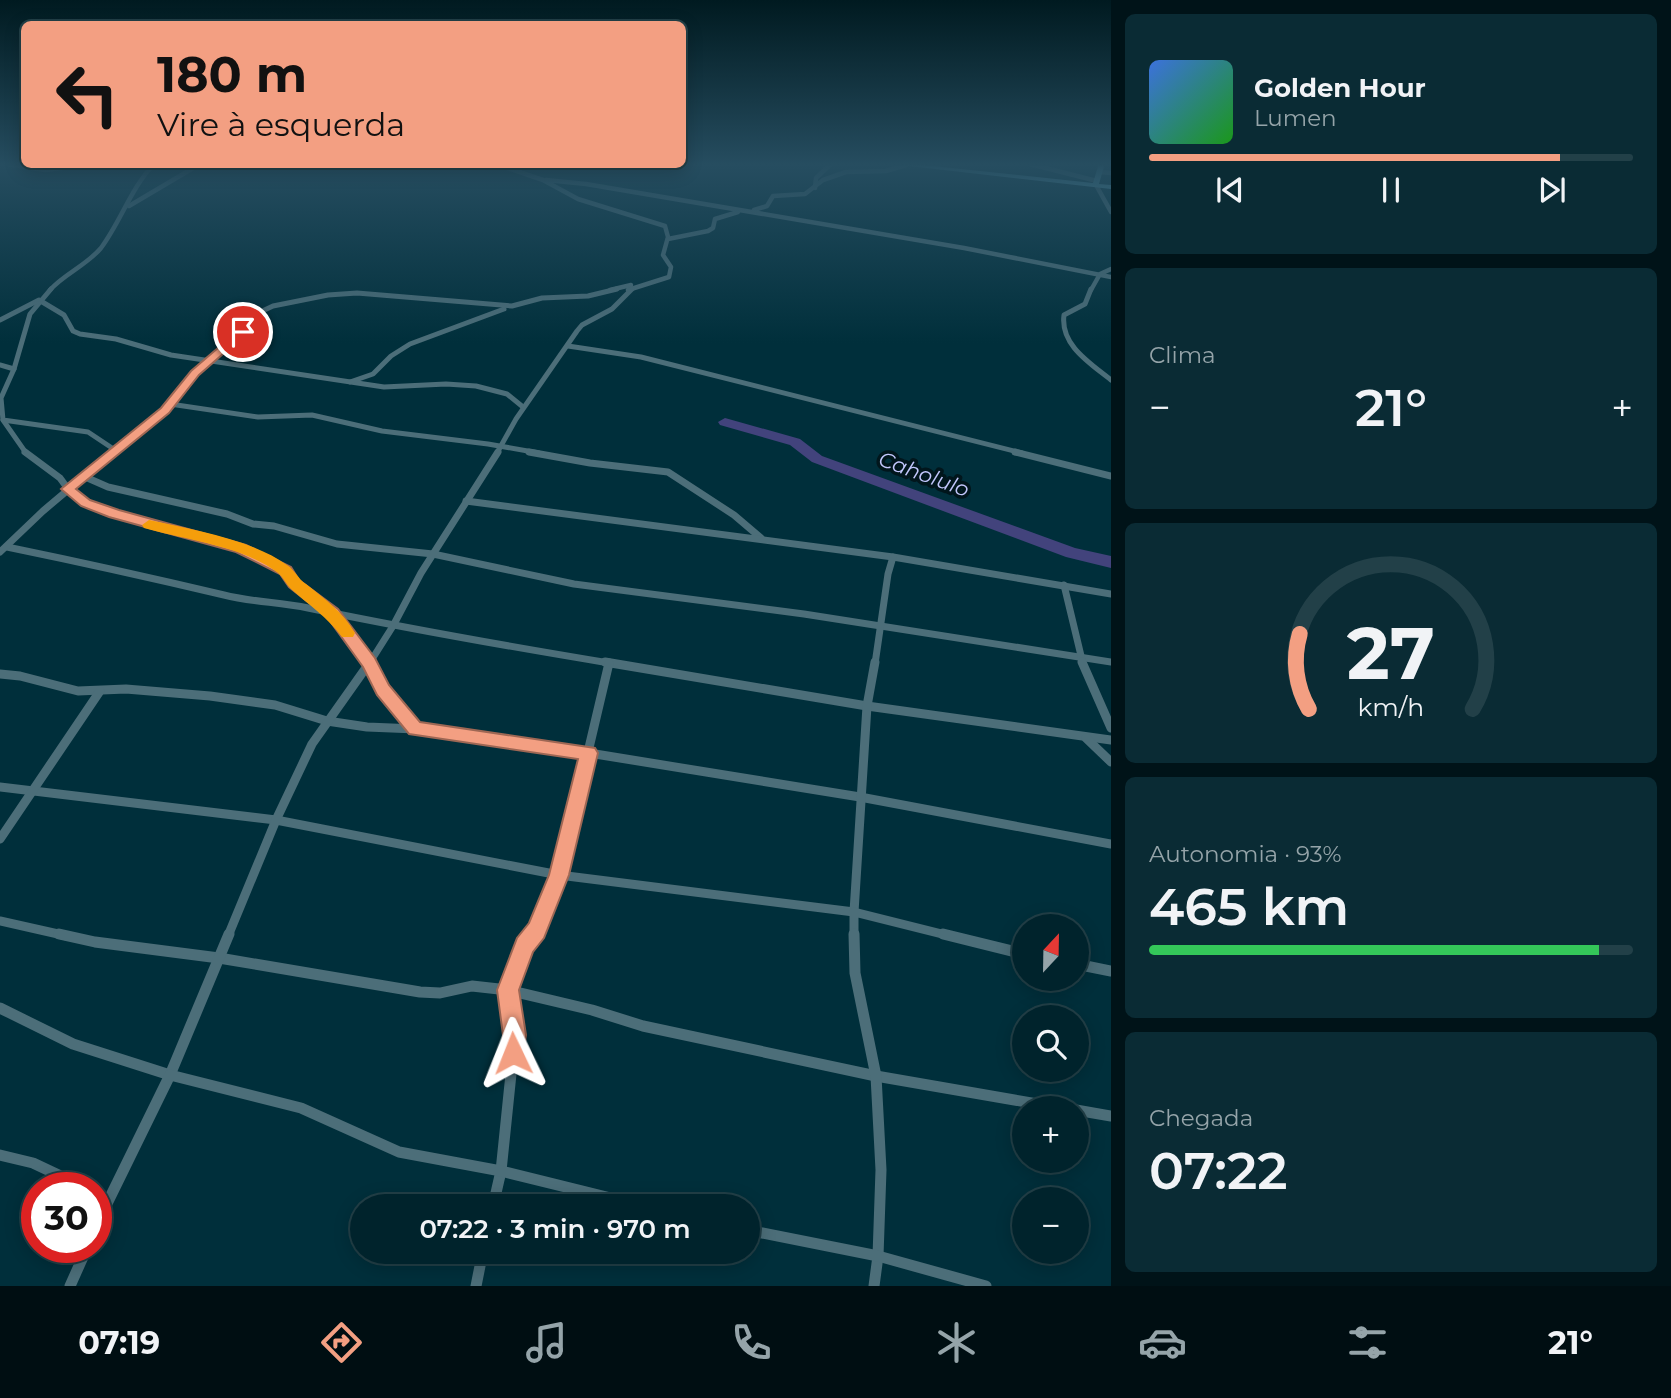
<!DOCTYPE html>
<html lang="pt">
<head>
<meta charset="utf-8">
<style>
  body { margin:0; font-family:Montserrat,sans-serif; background:#0a2b34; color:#f1f3f6; height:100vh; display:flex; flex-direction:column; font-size:26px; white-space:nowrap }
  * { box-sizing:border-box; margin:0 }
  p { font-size:23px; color:#95a4a9 }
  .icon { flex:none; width:38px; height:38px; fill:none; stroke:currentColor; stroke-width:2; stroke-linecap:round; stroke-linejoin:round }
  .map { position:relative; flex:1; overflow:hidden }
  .side { display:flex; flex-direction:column; gap:14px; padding:14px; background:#001318; width:560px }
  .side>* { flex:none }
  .top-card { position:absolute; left:21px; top:21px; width:665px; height:147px; border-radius:10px; box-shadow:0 4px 18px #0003,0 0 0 2px #224048; background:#f39f82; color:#111; overflow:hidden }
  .needle { width:46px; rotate:22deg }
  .controls { position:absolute; left:1012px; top:914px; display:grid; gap:14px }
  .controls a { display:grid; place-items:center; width:77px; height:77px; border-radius:50%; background:#00232c; box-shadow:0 4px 18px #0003,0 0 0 2px #224048; font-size:35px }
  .speed { position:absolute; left:21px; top:1172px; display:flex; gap:14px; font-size:35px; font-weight:700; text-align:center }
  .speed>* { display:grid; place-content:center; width:91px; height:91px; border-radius:50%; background:#00232c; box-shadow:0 4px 18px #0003,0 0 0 2px #224048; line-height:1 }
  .speed .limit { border:10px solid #d22; background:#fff; color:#111 }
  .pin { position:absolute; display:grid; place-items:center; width:60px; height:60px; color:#fff; margin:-30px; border:4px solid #fff; border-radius:50%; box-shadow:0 2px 7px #0007 }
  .me { position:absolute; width:77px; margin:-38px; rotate:358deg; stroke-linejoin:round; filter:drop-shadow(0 0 5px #0008) }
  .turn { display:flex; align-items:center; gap:24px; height:147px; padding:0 21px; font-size:32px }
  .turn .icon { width:91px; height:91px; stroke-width:2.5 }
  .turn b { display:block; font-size:49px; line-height:60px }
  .big { font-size:52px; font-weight:600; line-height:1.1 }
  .side .card { flex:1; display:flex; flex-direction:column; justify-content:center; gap:10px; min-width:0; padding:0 24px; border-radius:10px; background:#0a2b34 }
  .side .dial { align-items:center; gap:0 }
  .dial svg { height:182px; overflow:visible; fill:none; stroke:#224048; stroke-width:7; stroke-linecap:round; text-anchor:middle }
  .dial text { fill:#f1f3f6; stroke:none }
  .song { display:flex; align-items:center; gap:21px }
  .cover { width:84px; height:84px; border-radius:10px; background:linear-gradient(135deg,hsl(220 70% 55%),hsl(120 70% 35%)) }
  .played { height:7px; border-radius:4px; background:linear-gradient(90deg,#f39f82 85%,#224048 85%) }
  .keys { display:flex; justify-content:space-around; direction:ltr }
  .heat { display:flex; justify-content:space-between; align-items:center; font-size:38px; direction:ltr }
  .charge { height:10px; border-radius:5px; background:linear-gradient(90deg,#34c759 93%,#224048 0) }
  .trip { position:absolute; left:350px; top:1194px; width:410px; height:70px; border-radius:35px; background:#00232c; box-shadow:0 4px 18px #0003,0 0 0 2px #224048; font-weight:600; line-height:70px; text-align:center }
  .dock { display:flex; height:112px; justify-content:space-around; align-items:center; background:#000e12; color:#95a4a9 }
  .dock .icon { width:49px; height:49px }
  .dock .selected { color:#f39f82 }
  .dock b { font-size:32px; color:#f1f3f6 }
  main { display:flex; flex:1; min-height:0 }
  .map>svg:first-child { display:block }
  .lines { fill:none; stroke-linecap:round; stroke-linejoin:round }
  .river { fill:#42437c; fill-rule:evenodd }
  .minor-far4 { stroke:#4c6e79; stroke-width:4.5 }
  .minor-far3 { stroke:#4c6e79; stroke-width:5 }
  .minor-far2 { stroke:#4c6e79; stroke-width:7 }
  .minor-far1 { stroke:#4c6e79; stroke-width:9 }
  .minor { stroke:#4c6e79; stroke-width:11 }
  .primary { fill:#69b1c8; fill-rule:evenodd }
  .route { fill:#f39f82; stroke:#9e6754; stroke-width:2 }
  .slow { fill:#f59e0b }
  .labels { text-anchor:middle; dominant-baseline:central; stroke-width:7; stroke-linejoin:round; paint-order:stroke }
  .water-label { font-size:21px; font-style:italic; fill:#c2c7fc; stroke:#01161c }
</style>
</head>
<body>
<main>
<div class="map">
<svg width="1111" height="1286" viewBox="0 0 1111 1286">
  <rect width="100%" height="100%" fill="#002f3b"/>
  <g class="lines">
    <path class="river" d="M 725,418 L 800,439 L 822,456 L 1075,548 L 1111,556 L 1111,568 L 1066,557 L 812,462 L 790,445 L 720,425 L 718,422 Z"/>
    <g class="minor-far4">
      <path d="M 1,163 L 45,170 L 95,164"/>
      <path d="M 1026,163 L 1097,181"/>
      <path d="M 496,164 L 543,180 L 578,199 L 665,226 L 668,237 L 663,255 L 671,267 L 669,277 L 628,290"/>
      <path d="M 1100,172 L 1111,173"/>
      <path d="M 546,180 L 586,184 L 964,248 L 1111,277"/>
      <path d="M 1096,185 L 1111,212"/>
      <path d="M 815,188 L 816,178 L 832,163"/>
      <path d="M 129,206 L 200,164"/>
      <path d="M 754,210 L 767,206 L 773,196 L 805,194 L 823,180 L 846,172 L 886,171 L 906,165"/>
      <path d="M 668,239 L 708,231 L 713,228 L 715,219 L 738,212"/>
      <path d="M 50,290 C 64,274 87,265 101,248 C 121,221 131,188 154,164"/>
      <path d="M 610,290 L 631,285"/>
      <path d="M 1091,290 L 1100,274 L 1111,269"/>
    </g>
    <g class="minor-far3">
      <path d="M 51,289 L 30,314 L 14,369 L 1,398 L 3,420 L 88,432 L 115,450"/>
      <path d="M 1091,289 L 1085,304 L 1064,315 C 1060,345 1090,363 1111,380"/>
      <path d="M 0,320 L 39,300 L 64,315 L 73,331 L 80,334 L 116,339 L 171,355 L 384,387 L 446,384 L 476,386 L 507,394 L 523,407"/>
      <path d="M 568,346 L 641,357 L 1022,453"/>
      <path d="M 0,365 L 14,369"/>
      <path d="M 350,382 L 373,374 L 391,356 L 410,344 L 504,309"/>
      <path d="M 170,404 L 195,373 L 235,340 L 256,314 L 273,306 L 328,295 L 357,293 L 512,306 L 542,298 L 588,296 L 617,289"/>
      <path d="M 3,420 L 26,453"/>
      <path d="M 111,453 L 170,404 L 258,417 L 312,415 L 382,431 L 488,444 L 539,453"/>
      <path d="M 497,453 L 516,419 L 577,331 L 582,325 L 612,309 L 632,289"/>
    </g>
    <g class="minor-far2">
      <path d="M 25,452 L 60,478 L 68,489 L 85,503 L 146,524 L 241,548 L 285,571 L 294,583 L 332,613 L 370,664"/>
      <path d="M 529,452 L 590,463 L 668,472 L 734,515 L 761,538"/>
      <path d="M 1015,452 L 1111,476"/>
      <path d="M 83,476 L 108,487 L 227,514 L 253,524 L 274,526 L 337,544 L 433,554 L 574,584 L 804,614 L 1111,662"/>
      <path d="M 466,501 L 893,557 L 1111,594"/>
      <path d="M 7,547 C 80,562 152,578 224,595 C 251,602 280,602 308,608 C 410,629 512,647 615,664"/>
      <path d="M 0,552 L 43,511 L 113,452"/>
      <path d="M 1064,585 L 1083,664"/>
      <path d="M 369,664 L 393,626 L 421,573 L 498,452"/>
      <path d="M 875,664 L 888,574 L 893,557"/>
    </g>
    <g class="minor-far1">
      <path d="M 368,662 L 383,690 L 416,729"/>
      <path d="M 605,662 L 867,706 L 1111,740"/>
      <path d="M 1082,662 L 1111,728"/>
      <path d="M 0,674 L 20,676 L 78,691 L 126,689 L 210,696 L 275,705 L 327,721 L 367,727 L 416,729 L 589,753 L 860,797 L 1111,844"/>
      <path d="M 1086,738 L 1111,762"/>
      <path d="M 0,787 L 276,820 L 559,875 L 609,663"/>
      <path d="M 0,839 L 100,691"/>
      <path d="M 0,921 L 67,936"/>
      <path d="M 228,936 L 276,820 L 312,744 L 370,662"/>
      <path d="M 532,936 L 559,875 L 854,912 L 867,706 L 875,662"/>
      <path d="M 854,936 L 854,912 L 950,936"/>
    </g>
    <g class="minor">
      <path d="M 59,934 L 95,942 L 219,958 L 420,992 L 440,993 L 472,986 L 508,990 L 592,1010 L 643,1026 L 876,1076 L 1061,1108"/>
      <path d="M 854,934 L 855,973 L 876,1076 L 881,1170 L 878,1256 L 874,1286"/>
      <path d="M 943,934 L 1024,954"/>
      <path d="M 1076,964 L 1111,971"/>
      <path d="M 0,1008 L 73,1044 L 170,1075 L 229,934"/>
      <path d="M 1076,1110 L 1111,1116"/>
      <path d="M 0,1155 L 33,1163 L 86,1188"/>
      <path d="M 96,1195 L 107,1202"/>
      <path d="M 493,1206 L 501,1171 L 515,1035 L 508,990 L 524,946 L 533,934"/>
      <path d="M 96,1226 L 170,1075 L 301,1108 L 399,1152 L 501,1171 L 643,1206"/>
      <path d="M 747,1230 L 878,1256 L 986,1286"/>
      <path d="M 70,1286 L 87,1248"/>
      <path d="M 476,1286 L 483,1251"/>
    </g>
    <path class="primary" d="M 883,163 L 905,163 L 1093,183 L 1099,163 L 1105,163 L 1099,184 L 1111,185 L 1111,189 Z"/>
  </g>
  <linearGradient id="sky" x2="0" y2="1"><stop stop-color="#001a20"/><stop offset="0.48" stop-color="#264d60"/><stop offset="1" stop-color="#264d60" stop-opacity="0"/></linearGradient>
  <rect width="1111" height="343" fill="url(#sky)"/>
  <path class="route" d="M 239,330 L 248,332 L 199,375 L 169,413 L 76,489 L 90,500 L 119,510 L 246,545 L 291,567 L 299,580 L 338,609 L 375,658 L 389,685 L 420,722 L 595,748 L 598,753 L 569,875 L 544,938 L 533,952 L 519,990 L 526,1035 L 522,1061 L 513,1065 L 505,1061 L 502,1053 L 503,1035 L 497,990 L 517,938 L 529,923 L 549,875 L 578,759 L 409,734 L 377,695 L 363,667 L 327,617 L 289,587 L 280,574 L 236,552 L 109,517 L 81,506 L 61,489 L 161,408 L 191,371 Z"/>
  <path class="slow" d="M 149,520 C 191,529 253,540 287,565 C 295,570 298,579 306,584 C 325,599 343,612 355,633 L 353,637 L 342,637 C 326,616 310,606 291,589 C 286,584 283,577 278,573 C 243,546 186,540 144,528 L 142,525 Z"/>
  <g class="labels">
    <g class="water-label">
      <text transform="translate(924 474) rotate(20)">Caholulo</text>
    </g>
  </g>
</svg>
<div class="controls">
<a><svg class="needle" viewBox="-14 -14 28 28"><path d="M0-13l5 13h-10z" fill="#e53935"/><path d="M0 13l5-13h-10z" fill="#95a4a9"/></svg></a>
<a><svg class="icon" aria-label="search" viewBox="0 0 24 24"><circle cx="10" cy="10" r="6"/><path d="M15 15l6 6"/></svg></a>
<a>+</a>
<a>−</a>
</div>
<div class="speed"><div class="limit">30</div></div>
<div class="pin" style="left:243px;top:332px;background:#d93025"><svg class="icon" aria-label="arrive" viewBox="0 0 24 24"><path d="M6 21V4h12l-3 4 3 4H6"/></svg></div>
<svg class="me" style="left:513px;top:1053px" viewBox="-20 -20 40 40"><path d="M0-17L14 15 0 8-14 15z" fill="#f39f82" stroke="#fff" stroke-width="4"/></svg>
<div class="trip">07:22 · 3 min · 970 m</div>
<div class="top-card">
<div class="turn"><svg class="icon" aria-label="left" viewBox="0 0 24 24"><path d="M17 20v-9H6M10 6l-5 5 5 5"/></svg><div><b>180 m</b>Vire à esquerda</div></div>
</div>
</div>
<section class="side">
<div class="card">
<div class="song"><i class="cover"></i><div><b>Golden Hour</b><p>Lumen</p></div></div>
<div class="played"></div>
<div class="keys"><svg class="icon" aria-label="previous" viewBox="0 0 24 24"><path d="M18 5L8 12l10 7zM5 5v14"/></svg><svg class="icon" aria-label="pause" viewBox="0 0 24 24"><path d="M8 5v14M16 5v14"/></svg><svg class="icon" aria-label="next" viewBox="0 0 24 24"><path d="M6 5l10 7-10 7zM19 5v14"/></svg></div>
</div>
<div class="card"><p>Clima</p>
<div class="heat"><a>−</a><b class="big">21°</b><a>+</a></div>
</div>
<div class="card dial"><svg viewBox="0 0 100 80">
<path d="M14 69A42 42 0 1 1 86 69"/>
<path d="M14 69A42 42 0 0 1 10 36" stroke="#f39f82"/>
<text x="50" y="56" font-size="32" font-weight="700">27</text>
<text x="50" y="72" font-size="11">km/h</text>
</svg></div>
<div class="card"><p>Autonomia · 93%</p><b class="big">465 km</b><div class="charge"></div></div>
<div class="card"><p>Chegada</p><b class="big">07:22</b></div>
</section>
</main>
<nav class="dock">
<b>07:19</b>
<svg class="icon selected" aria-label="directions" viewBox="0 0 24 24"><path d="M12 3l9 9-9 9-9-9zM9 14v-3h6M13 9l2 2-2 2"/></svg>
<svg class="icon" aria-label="music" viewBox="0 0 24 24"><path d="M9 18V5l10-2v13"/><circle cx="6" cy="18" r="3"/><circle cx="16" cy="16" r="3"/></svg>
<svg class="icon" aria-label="phone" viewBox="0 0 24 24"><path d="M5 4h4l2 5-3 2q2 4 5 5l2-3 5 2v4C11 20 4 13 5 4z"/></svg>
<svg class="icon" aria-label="climate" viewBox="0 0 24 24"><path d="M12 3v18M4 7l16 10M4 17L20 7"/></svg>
<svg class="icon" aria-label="car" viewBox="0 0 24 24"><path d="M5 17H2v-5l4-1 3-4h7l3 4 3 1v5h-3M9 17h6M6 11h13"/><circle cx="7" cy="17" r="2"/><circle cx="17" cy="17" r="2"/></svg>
<svg class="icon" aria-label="filters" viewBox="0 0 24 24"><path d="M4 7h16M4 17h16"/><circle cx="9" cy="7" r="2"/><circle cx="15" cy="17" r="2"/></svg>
<b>21°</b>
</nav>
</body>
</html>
